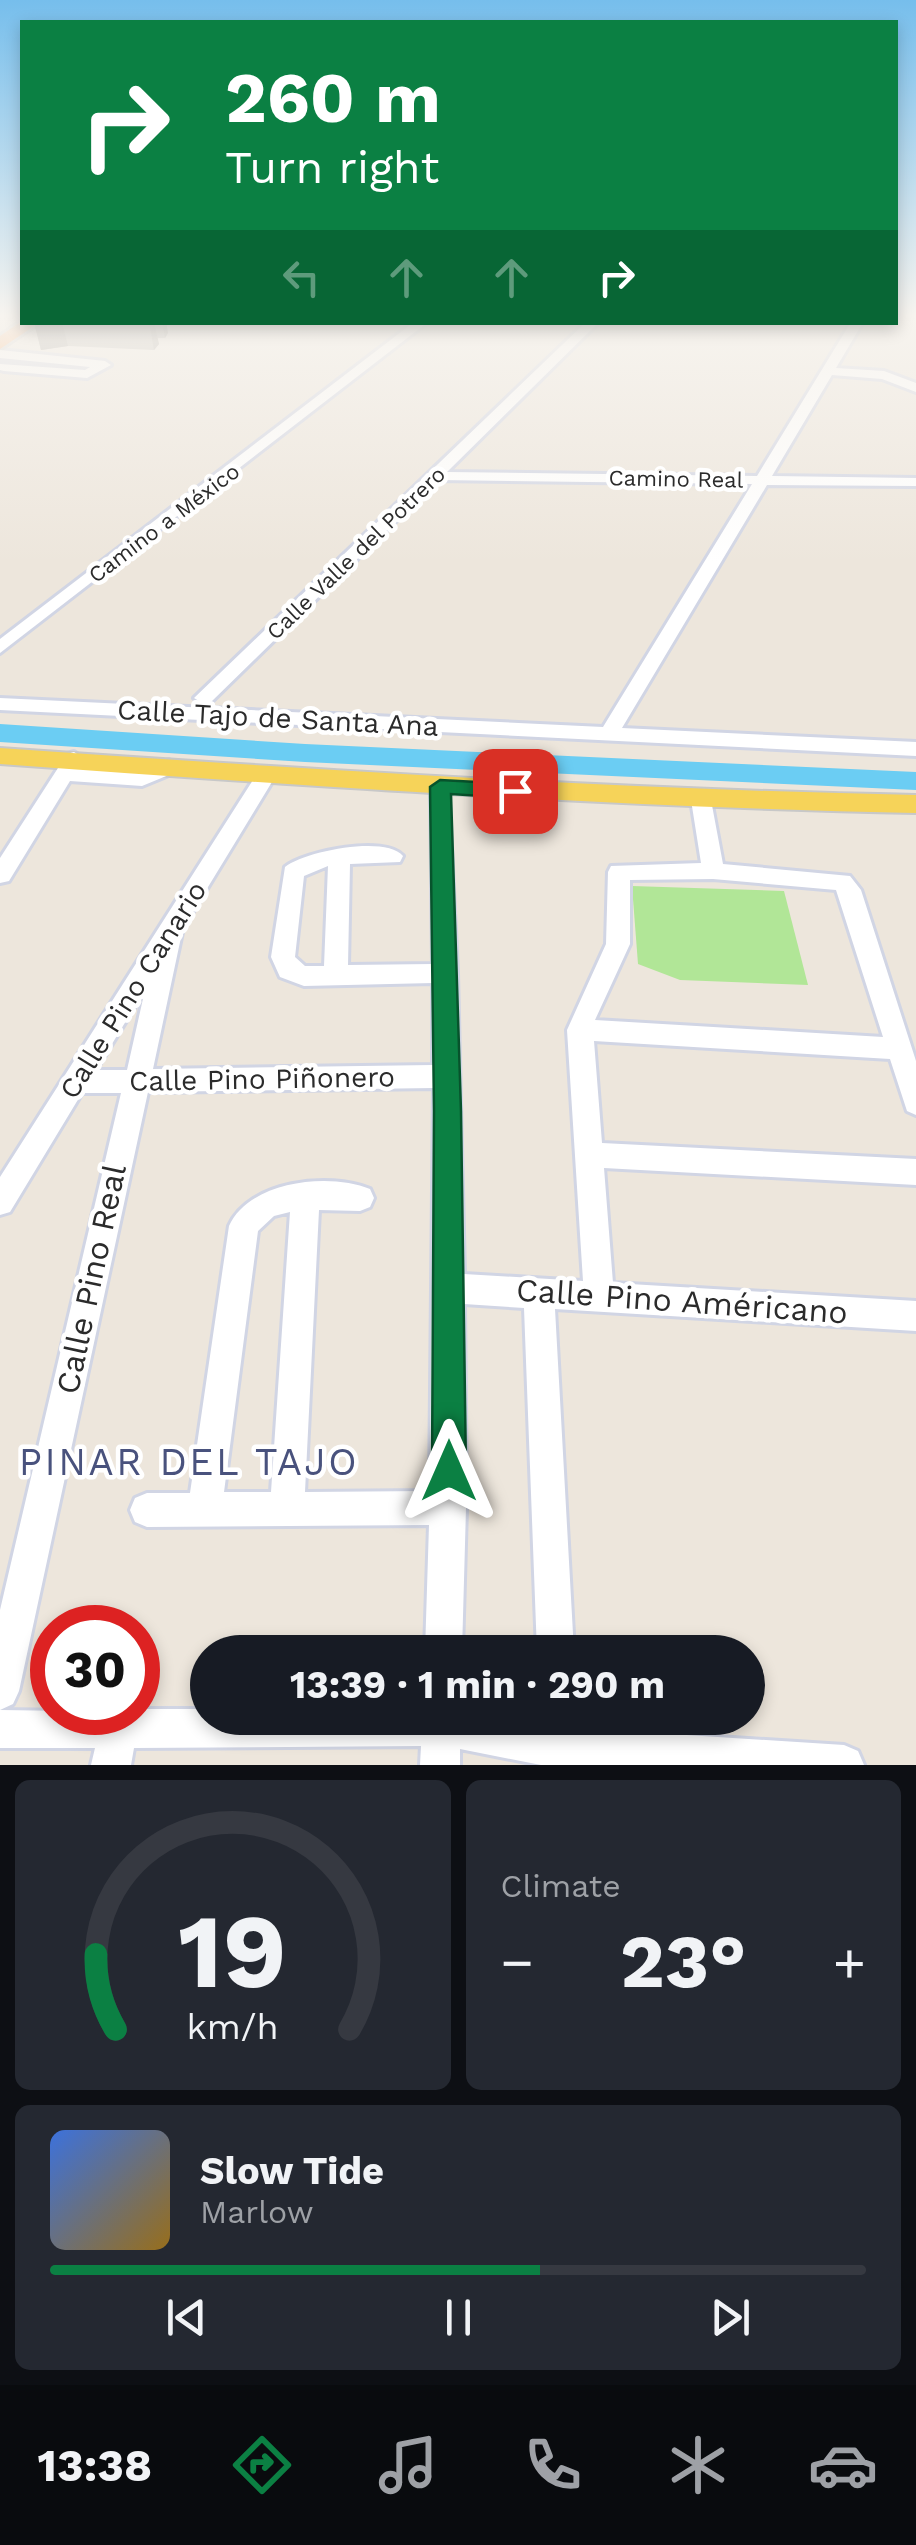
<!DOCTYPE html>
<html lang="en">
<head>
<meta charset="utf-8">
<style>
  body { margin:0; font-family:"Work Sans",sans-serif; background:#242831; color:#f1f3f6; height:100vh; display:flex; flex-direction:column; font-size:38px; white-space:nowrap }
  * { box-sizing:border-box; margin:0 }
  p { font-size:32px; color:#9ea1a6 }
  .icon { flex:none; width:55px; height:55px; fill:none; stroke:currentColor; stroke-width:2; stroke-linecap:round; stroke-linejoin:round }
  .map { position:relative; height:1765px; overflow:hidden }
  .details { display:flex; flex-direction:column; gap:15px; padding:15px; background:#0d0f14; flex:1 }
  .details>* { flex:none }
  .top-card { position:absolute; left:20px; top:20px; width:878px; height:305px; border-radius:0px; box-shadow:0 5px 15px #0003; background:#0b8043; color:#fff; overflow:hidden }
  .speed { position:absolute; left:30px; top:1605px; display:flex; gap:20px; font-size:50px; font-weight:700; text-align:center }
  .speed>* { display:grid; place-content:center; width:130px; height:130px; border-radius:50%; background:#171b24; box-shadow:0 5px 15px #0003; line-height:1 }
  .speed .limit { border:15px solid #d22; background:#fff; color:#111 }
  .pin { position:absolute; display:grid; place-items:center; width:85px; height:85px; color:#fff; margin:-42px; border-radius:20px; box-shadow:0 5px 15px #0006 }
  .me { position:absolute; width:110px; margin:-55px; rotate:0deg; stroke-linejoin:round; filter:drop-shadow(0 0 8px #0008) }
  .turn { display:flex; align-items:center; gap:35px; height:210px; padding:0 40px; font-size:45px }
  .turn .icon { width:130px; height:130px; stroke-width:2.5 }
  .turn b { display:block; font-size:70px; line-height:85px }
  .lanes { display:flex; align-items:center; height:95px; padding:0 40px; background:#0003; justify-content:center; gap:50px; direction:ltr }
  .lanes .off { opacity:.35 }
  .big { font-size:75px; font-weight:700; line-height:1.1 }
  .details .card { flex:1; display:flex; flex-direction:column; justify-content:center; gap:15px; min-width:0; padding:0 35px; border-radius:15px; background:#242831 }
  .details .dial { align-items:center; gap:0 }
  .dial svg { height:260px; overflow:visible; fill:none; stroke:#363941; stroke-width:7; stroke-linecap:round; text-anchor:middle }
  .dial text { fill:#f1f3f6; stroke:none }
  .song { display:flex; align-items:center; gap:30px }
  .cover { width:120px; height:120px; border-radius:15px; background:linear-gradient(135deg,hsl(220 70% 55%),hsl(40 70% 35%)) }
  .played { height:10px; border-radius:5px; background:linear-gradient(90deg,#0b8043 60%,#363941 60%) }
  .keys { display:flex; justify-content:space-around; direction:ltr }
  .heat { display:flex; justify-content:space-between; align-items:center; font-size:55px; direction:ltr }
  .details .tiles { flex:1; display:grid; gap:15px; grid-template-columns:1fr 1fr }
  .card:last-child { grid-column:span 2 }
  .trip { position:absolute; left:190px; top:1635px; width:575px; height:100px; border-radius:50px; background:#171b24; box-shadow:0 5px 15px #0003; font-weight:700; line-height:100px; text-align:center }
  .tab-bar { display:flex; height:160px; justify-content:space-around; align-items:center; background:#090b0e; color:#9ea1a6 }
  .tab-bar .icon { width:70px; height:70px }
  .tab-bar .on { color:#0b8043 }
  .tab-bar b { font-size:45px; color:#f1f3f6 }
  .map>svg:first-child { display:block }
  .green { fill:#b1e697 }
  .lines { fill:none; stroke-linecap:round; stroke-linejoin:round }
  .river { fill:#6bcdf3; fill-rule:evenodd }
  .minor-casing { stroke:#d1d5e4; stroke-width:6 }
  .major-casing { stroke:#c8c8c8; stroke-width:4 }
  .highway-casing { stroke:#c8c8c8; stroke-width:6 }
  .minor { fill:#fff; fill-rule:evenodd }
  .major { fill:#f6d359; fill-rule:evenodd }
  .highway { fill:#ffa155; fill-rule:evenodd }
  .wall { fill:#ada9a1 }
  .shaded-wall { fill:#8d8983 }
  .route { fill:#0b8043; stroke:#07532c; stroke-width:2.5 }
  .labels { text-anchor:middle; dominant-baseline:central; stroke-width:9; stroke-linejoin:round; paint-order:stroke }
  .far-street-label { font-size:22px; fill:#2b2b2b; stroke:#fff }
  .street-label { font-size:28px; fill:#2b2b2b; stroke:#fff }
  .near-street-label { font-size:32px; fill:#2b2b2b; stroke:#fff }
  .near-quarter-label { font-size:38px; letter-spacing:2.5px; fill:#49527d; stroke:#fff }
</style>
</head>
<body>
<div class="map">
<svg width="916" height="1765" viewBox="0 0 916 1765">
  <rect width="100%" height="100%" fill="#ede6dc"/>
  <path class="green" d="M 632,886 L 784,891 L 808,985 L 680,980 L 638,964 Z"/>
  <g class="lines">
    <path class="river" d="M 0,724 L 305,744 L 916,772 L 916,790 L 305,762 L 0,742 Z"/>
    <g class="minor-casing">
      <g id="minor">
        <path d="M 414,322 L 428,322 L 0,653 L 0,639 Z"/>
        <path d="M 586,322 L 599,322 L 447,472 L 757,476 L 851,322 L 862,324 L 836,368 L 884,371 L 916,383 L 916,392 L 882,379 L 832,375 L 772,476 L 916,478 L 916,486 L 767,485 L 622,728 L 916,742 L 916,756 L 0,710 L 0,698 L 603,727 L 752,484 L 438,480 L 211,702 L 204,704 L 194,698 Z"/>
        <path d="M 0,350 L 105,361 L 111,365 L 87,378 L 4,371 L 0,370 L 0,364 L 85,370 L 90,367 L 0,358 Z"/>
        <path d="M 74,752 L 84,759 L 79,768 L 140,772 L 169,760 L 179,767 L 176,772 L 142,786 L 70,781 L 9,881 L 0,883 L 0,858 L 67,754 Z"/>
        <path d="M 265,770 L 275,777 L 183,928 L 153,1069 L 433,1065 L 433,983 L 304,986 L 280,977 L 271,957 L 285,867 C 305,851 386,835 403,856 L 400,862 L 350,864 L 348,965 L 433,964 L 431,787 L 434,782 L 448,782 L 457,973 L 464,1274 L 583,1281 L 567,1030 L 606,944 L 608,872 L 611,866 L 701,863 L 691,800 L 701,793 L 711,800 L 723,864 L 850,876 L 861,890 L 916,1061 L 916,1115 L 907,1111 L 890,1059 L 594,1041 L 602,1143 L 916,1159 L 916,1185 L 604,1168 L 613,1283 L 916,1301 L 916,1331 L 555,1309 L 574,1652 L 537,1652 L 524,1308 L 464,1304 L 466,1508 L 462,1652 L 425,1652 L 429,1525 L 147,1527 L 135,1522 L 130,1510 L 135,1498 L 147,1493 L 190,1493 L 229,1226 C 249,1181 329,1172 370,1189 L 374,1198 L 370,1207 L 360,1211 L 319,1210 L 305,1492 L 430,1491 L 434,1088 L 148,1092 L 19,1691 L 13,1704 L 0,1710 L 138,1712 L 138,1709 L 208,1709 L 208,1718 L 502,1718 L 539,1723 L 539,1718 L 577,1718 L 578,1728 L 844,1745 L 858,1751 L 864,1765 L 541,1765 L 460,1749 L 460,1765 L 420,1765 L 421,1746 L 134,1748 L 131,1765 L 91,1765 L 95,1748 L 0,1748 L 0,1610 L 121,1093 L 82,1093 L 10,1212 L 0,1215 L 0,1177 L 258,772 ZM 328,866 L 324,966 L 305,966 L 295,957 L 304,876 ZM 713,879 L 836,890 L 883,1037 L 595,1020 L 630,944 L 630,880 ZM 145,990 L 127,1070 L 96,1070 ZM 290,1212 L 271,1492 L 224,1492 L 258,1231 L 274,1216 Z"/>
      </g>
    </g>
    <g class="major-casing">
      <path id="major" d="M 0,748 C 305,769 610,789 916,795 L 916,813 C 610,807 305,786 0,764 Z"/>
    </g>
    <g class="highway-casing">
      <path id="highway" d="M 22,321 L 40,322 L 0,349 L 0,336 Z"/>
    </g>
    <use href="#minor" class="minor"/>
    <use href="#major" class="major"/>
    <use href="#highway" class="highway"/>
  </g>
  <path class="wall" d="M 34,322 L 166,322 L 168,333 L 165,338 L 157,338 L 159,344 L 154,350 L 68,346 L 41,350 Z"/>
  <g class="shaded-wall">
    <path d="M 34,322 L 62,322 L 68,346 L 41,350 Z"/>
    <path d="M 149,322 L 154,322 L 159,344 L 154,350 Z"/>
    <path d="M 162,322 L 166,322 L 168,333 L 165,338 Z"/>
  </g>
  <linearGradient id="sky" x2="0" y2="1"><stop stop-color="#76beec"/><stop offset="0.56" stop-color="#f7f4ef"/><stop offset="1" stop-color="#f7f4ef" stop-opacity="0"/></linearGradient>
  <rect width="916" height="563" fill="url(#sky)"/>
  <path class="route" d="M 440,780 L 515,784 L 525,791 L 515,798 L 451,794 L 461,1111 L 466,1471 L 461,1483 L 449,1488 L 437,1483 L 432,1471 L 434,1111 L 430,787 Z"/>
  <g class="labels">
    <g class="far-street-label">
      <text transform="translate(676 479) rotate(1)">Camino Real</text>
      <text transform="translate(164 523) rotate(-37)">Camino a México</text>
      <text transform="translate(356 553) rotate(-44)">Calle Valle del Potrero</text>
    </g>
    <g class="street-label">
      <text transform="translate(278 718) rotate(3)">Calle Tajo de Santa Ana</text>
      <text transform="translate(133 990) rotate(-58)">Calle Pino Canario</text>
      <text transform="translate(262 1079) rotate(-1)">Calle Pino Piñonero</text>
    </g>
    <g class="near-street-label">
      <text transform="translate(91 1279) rotate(-78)">Calle Pino Real</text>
      <text transform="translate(682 1301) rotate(4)">Calle Pino Américano</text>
    </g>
    <g class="near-quarter-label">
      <text x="189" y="1462">PINAR DEL TAJO</text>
    </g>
  </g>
</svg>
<div class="speed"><div class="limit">30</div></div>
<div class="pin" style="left:515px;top:791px;background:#d93025"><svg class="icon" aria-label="arrive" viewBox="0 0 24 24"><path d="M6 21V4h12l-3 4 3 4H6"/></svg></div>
<svg class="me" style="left:449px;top:1471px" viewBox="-20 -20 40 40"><path d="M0-17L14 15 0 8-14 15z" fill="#0b8043" stroke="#fff" stroke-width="4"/></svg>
<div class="trip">13:39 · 1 min · 290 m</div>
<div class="top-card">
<div class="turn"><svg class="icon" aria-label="right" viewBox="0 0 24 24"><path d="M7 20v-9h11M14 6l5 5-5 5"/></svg><div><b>260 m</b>Turn right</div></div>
<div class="lanes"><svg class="icon off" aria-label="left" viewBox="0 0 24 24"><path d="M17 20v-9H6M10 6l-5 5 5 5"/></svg><svg class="icon off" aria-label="ahead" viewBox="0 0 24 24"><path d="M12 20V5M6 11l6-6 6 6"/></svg><svg class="icon off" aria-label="ahead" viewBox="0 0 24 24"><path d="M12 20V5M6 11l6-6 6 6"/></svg><svg class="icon" aria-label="right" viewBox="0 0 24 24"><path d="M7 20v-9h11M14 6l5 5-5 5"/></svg></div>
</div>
</div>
<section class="details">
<div class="tiles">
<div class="card dial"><svg viewBox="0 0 100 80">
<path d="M14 69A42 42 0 1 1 86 69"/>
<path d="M14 69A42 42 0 0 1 8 46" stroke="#0b8043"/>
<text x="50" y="56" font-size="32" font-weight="700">19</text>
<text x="50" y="72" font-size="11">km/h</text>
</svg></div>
<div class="card"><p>Climate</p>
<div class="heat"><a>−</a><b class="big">23°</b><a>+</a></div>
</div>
<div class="card">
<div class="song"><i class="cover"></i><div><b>Slow Tide</b><p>Marlow</p></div></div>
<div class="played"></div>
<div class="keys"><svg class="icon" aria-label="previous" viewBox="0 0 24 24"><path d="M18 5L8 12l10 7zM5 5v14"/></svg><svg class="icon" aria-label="pause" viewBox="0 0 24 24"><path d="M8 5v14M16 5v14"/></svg><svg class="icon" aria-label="next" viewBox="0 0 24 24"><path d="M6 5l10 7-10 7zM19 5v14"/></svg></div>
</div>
</div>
</section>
<nav class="tab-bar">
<b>13:38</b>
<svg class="icon on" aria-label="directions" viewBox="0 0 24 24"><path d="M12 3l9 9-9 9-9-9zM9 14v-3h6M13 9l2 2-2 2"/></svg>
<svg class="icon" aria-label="music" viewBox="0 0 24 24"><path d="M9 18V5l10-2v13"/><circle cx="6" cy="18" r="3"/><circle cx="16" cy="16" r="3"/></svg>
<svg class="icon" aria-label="phone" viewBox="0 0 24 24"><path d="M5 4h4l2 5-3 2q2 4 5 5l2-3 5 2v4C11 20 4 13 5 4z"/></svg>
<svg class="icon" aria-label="climate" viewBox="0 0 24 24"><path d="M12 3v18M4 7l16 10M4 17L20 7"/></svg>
<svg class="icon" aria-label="car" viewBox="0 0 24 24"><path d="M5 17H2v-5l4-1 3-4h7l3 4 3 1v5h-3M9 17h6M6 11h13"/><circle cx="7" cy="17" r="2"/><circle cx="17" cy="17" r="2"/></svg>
</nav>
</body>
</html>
